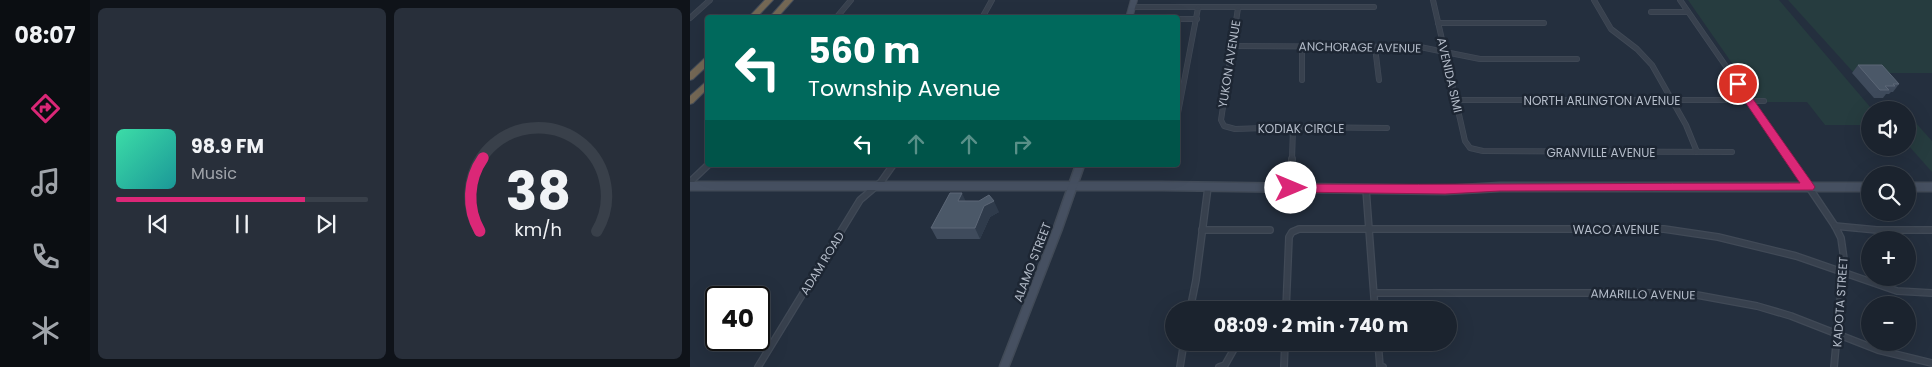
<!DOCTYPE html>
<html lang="en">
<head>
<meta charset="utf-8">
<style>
  body { margin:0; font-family:Poppins,sans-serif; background:#282f3a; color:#f1f3f6; height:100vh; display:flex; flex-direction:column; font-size:19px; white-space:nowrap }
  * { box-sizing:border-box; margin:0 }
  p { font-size:16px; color:#a0a4aa }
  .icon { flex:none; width:28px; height:28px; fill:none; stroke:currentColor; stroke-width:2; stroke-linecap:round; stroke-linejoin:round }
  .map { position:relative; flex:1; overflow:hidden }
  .details { display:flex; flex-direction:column; gap:8px; padding:8px; background:#0f1319; width:600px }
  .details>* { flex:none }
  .top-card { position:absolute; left:15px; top:15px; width:475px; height:152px; border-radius:5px; box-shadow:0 5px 20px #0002,0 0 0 1px #39404a; background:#00695c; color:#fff; overflow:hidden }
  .tools { position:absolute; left:1171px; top:101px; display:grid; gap:10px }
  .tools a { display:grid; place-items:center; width:55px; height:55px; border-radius:50%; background:#1b232e; box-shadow:0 5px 20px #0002,0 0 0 1px #39404a; font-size:25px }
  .speed { position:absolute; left:15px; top:286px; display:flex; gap:10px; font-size:25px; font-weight:700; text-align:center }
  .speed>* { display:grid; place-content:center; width:65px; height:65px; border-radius:50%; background:#1b232e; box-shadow:0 5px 20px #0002,0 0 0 1px #39404a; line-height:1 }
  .speed .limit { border:2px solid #111; border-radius:8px; background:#fff; color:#111 }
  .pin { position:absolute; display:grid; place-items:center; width:42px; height:42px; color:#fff; margin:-21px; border:2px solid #fff; border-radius:50%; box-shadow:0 1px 5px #0007 }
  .me { position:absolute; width:55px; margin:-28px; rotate:90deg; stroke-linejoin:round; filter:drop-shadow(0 0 4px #0008) }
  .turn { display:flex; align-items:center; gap:18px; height:105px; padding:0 20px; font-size:22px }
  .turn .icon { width:65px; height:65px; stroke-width:2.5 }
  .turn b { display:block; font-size:35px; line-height:42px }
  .lanes { display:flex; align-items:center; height:48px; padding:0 20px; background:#0003; justify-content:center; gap:25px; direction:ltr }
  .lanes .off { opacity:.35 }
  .details .tile { flex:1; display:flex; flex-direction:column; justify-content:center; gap:8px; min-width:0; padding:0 18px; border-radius:8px; background:#282f3a }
  .details .dial { align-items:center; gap:0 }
  .dial svg { height:130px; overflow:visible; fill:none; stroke:#39404a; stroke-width:7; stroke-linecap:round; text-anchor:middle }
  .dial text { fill:#f1f3f6; stroke:none }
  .song { display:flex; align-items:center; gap:15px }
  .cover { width:60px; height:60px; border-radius:8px; background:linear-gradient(135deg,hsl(160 70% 55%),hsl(180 70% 35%)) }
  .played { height:5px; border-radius:2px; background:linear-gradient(90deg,#db2777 75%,#39404a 75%) }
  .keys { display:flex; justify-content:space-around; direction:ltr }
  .details .tiles { flex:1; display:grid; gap:8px; grid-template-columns:repeat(2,1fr) }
  .trip { position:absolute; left:475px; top:301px; width:292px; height:50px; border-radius:25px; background:#1b232e; box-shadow:0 5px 20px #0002,0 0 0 1px #39404a; font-weight:700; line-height:50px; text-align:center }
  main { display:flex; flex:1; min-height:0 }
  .menu { display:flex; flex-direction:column; width:90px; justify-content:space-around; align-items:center; background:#0b0e12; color:#a0a4aa }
  .menu .icon { width:35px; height:35px }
  .menu .on { color:#db2777 }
  .menu b { font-size:22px; color:#f1f3f6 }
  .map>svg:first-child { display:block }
  .green { fill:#263c3f }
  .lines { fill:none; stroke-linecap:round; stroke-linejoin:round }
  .street-far1-casing { stroke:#414a57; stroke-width:6 }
  .street-casing { stroke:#414a57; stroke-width:8 }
  .secondary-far1-casing { stroke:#414a57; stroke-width:8 }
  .secondary-casing { stroke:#414a57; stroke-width:11 }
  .highway-casing { stroke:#434c59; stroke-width:2 }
  .street-far1 { stroke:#38414e; stroke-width:4.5 }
  .street { stroke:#38414e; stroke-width:5.5 }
  .secondary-far1 { stroke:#465061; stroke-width:6 }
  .secondary { stroke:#465061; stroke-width:8 }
  .highway { fill:#746855; fill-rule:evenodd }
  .wall { fill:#3f4b5c }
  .shaded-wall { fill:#2f3b4b }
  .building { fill:#4b5868; stroke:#5c6777 }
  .route { fill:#db2777; stroke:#8e194d }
  .labels { text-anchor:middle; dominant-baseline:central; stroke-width:5; stroke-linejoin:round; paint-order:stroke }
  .street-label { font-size:12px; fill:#b4bcc9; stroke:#1d2633 }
</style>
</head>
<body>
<main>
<nav class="menu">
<b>08:07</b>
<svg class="icon on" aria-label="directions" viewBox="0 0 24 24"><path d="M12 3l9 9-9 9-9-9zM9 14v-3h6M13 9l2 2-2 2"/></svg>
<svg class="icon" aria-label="music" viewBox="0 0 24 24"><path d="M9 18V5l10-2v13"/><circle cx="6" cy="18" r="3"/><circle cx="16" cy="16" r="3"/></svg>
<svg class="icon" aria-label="phone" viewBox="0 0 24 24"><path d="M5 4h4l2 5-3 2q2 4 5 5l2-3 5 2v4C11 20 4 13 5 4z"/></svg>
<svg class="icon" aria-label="climate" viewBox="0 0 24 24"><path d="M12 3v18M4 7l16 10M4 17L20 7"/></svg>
</nav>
<section class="details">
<div class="tiles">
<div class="tile">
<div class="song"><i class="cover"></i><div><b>98.9 FM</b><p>Music</p></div></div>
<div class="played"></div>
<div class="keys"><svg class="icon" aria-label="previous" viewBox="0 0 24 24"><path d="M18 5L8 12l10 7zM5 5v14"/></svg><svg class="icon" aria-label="pause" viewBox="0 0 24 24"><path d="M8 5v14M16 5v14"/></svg><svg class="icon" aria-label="next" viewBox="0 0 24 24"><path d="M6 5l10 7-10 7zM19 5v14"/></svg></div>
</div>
<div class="tile dial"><svg viewBox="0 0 100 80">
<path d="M14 69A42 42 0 1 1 86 69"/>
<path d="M14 69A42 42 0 0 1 16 24" stroke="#db2777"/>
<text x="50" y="56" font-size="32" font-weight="700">38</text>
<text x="50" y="72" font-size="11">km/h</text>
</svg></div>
</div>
</section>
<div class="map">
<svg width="1242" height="367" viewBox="0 0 1242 367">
  <rect width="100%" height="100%" fill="#242f3e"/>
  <g class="green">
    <path d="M 998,0 L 1089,0 L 1181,108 L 1183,110 L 1180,110 L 1180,125 L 1135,125 L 1117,102 L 1069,102 Z"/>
    <path d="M 1098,0 L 1242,0 L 1242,73 L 1164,73 Z"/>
    <path d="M 1218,121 L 1224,121 L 1242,141 L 1242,172 L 1218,145 Z"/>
  </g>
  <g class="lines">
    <g class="street-far1-casing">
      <g id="street-far1">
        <path d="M 743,0 L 775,141 L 780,148 L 793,151 L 1042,152"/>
        <path d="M 904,0 L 921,29 L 947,49 L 962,65 L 996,125 L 1007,152"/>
        <path d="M 990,0 L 1101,160"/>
        <path d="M 442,7 L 684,7"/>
        <path d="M 548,8 L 531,120 L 534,126 L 545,129 L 603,127 L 697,128"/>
        <path d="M 961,12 L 998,12"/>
        <path d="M 0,18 L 20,0"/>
        <path d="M 146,18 L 161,0"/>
        <path d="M 292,18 L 302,0"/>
        <path d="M 488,19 L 507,19"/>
        <path d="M 748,23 L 854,23"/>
        <path d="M 542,46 L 730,47 L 790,59 L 887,59"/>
        <path d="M 612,46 L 612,80"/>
        <path d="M 685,47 L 689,80"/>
        <path d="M 766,100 L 1059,100"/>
        <path d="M 1059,101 L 1074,101"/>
        <path d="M 488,113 L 508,8"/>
        <path d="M 602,160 L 603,127"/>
      </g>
    </g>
    <g class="street-casing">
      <g id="street">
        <path d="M 1100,159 L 1145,226 L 1151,238 L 1154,259 L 1144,367"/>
        <path d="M 0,182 L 18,165"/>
        <path d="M 601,188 L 602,159"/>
        <path d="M 676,189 L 685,310"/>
        <path d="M 1145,226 L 1187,230 L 1242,230"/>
        <path d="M 512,230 L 580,230"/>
        <path d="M 684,293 L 996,293 L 1067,306 L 1101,316 L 1188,350 L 1242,363"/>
        <path d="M 500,310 L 506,280 L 518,187"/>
        <path d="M 596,310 L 599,237 L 602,232 L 609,229 L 974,229 L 1028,237 L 1106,256 L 1207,291 L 1242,293"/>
        <path d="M 688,342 L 690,367 L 693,367"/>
        <path d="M 68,367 L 170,200 L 191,182 L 203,165"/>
        <path d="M 490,367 L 494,342"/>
        <path d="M 529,367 L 535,365 L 548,342"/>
        <path d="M 594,367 L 595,342"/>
      </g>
    </g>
    <g class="secondary-far1-casing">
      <path id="secondary-far1" d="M 439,18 L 444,0"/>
    </g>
    <g class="secondary-casing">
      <g id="secondary">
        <path d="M 0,186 L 472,186 L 755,190 L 810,187 L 1180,187"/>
        <path d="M 1218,187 L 1242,187"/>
        <path d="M 314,367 L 368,228 L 390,165"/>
      </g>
    </g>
    <g class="highway-casing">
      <g id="highway">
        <path d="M 75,0 L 83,0 L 66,18 L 58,18 Z"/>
        <path d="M 95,0 L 103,0 L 87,18 L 79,18 Z"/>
        <path d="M 15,58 L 18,58 L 18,65 L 3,79 L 0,80 L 0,72 Z"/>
        <path d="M 18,80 L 18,88 L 3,103 L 0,104 L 0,96 Z"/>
      </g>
    </g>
    <use href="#street-far1" class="street-far1"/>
    <use href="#street" class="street"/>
    <use href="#secondary-far1" class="secondary-far1"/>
    <use href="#secondary" class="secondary"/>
    <use href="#highway" class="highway"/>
  </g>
  <g class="wall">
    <path d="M 1168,65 L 1209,84 L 1203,92 L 1201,92 L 1199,94 L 1196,94 L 1193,98 L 1184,98 L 1162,73 Z"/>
    <path d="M 275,201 L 309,212 L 300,217 L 290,239 L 247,239 L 241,228 Z"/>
  </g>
  <g class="shaded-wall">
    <path d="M 272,193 L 277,204 L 268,201 Z"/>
    <path d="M 304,201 L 309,212 L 300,217 L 290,239 L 285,228 L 294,206 Z"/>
  </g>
  <g class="building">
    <path d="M 1168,65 L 1192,65 L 1209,84 L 1203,84 L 1205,86 L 1195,86 L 1199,90 L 1190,90 Z"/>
    <path d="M 260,193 L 272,193 L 268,201 L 289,201 L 299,195 L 304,201 L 294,206 L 285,228 L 241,228 Z"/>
  </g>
  <path class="route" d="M 1048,81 L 1051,82 L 1123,184 L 1125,187 L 1123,190 L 810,191 L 755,194 L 601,192 L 595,188 L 601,184 C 771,185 940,183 1110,183 L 1043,84 Z"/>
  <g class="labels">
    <g class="street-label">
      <text transform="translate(670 47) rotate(1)">ANCHORAGE AVENUE</text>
      <text transform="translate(539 64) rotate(-81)">YUKON AVENUE</text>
      <text transform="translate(760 75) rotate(77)">AVENIDA SIMI</text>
      <text x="912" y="100">NORTH ARLINGTON AVENUE</text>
      <text x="611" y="128">KODIAK CIRCLE</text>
      <text x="911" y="152">GRANVILLE AVENUE</text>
      <text x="926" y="229">WACO AVENUE</text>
      <text transform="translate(342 262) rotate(-69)">ALAMO STREET</text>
      <text transform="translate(132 263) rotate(-58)">ADAM ROAD</text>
      <text transform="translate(953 294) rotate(1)">AMARILLO AVENUE</text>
      <text transform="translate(1150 302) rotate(-86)">KADOTA STREET</text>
    </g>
  </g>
</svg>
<div class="tools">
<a><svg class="icon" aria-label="sound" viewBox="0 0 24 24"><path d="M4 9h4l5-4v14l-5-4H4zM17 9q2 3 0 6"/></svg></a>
<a><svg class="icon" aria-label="search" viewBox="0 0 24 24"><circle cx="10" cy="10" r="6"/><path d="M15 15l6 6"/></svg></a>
<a>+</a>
<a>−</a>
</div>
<div class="speed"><div class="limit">40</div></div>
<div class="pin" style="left:1048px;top:84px;background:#d93025"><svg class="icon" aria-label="arrive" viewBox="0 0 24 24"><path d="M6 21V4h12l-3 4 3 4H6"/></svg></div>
<svg class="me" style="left:601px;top:188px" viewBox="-20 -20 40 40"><circle r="19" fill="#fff"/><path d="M0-13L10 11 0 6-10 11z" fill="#db2777"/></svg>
<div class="trip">08:09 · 2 min · 740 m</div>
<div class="top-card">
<div class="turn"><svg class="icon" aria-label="left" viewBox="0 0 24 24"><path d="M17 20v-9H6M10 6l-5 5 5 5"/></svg><div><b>560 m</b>Township Avenue</div></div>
<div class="lanes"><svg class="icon" aria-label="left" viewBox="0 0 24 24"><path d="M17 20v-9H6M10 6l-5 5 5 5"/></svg><svg class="icon off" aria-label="ahead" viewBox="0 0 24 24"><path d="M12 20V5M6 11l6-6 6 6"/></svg><svg class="icon off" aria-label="ahead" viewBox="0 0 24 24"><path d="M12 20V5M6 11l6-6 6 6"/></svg><svg class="icon off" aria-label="right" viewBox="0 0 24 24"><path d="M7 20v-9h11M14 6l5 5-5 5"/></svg></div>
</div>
</div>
</main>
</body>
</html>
